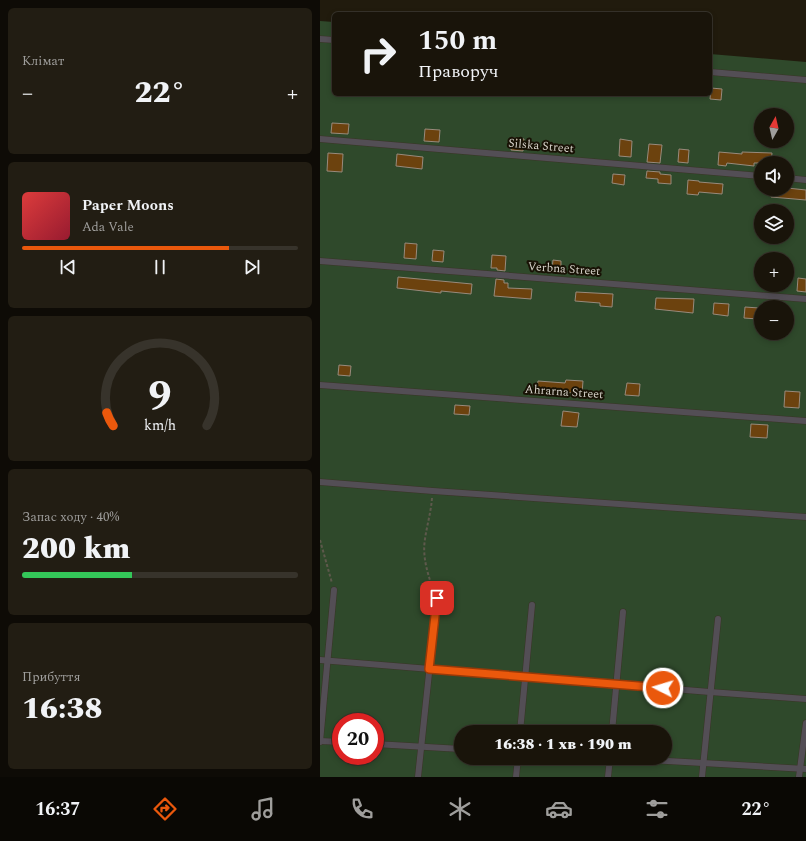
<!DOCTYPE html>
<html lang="uk">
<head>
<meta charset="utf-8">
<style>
  body { margin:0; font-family:Spectral,serif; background:#221d13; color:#f1f3f6; height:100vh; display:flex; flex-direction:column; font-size:15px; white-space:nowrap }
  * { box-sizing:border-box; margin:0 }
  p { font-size:13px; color:#9f9e9c }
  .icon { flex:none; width:22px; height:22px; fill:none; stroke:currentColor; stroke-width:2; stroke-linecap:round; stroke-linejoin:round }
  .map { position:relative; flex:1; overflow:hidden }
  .side { display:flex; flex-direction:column; gap:8px; padding:8px; background:#0e0b06; width:320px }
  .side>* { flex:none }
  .top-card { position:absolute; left:12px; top:12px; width:380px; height:84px; border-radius:6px; box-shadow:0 2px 6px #0003,0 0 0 1px #37332b; background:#19140a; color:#f1f3f6; overflow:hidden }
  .needle { width:26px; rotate:8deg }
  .controls { position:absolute; left:434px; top:108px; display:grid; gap:8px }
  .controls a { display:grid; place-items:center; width:40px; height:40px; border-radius:50%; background:#19140a; box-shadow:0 2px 6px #0003,0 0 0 1px #37332b; font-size:20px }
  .speed { position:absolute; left:12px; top:713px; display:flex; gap:8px; font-size:20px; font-weight:700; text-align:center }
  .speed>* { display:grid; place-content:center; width:52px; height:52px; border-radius:50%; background:#19140a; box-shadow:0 2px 6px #0003,0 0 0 1px #37332b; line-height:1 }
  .speed .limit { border:6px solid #d22; background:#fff; color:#111 }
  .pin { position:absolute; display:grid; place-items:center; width:34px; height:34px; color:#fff; margin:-17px; border-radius:8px; box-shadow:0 2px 6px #0006 }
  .me { position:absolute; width:44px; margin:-22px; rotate:275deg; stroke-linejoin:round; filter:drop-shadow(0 0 3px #0008) }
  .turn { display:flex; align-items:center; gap:14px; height:84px; padding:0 20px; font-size:18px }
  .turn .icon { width:52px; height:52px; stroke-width:2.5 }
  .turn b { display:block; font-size:28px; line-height:34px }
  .big { font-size:30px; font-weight:800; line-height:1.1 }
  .side .tile { flex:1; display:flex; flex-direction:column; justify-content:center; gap:6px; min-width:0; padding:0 14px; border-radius:6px; background:#221d13 }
  .side .dial { align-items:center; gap:0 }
  .dial svg { height:104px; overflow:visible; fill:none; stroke:#37332b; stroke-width:7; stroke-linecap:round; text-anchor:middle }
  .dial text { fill:#f1f3f6; stroke:none }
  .song { display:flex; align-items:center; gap:12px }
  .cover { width:48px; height:48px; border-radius:6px; background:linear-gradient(135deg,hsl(0 70% 55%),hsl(350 70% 35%)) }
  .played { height:4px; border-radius:2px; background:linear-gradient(90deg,#ea580c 75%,#37332b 75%) }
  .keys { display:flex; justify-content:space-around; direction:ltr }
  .heat { display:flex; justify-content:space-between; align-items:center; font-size:22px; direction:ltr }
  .charge { height:6px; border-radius:3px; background:linear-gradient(90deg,#34c759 40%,#37332b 0) }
  .trip { position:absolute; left:134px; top:725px; width:218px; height:40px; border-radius:20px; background:#19140a; box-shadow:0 2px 6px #0003,0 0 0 1px #37332b; font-weight:800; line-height:40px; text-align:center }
  .tabs { display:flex; height:64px; justify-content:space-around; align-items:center; background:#0a0804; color:#9f9e9c }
  .tabs .icon { width:28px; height:28px }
  .tabs .active { color:#ea580c }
  .tabs b { font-size:18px; color:#f1f3f6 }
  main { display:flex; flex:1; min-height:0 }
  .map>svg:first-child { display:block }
  .green { fill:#2f492b; fill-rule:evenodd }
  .building { fill:#6c420e; stroke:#988a7c }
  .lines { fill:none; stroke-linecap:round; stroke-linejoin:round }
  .lane-casing { stroke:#3a3527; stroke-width:7 }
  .path { stroke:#5e594c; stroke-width:2; stroke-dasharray:3 2; stroke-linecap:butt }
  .lane { stroke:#534e55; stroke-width:6 }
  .route-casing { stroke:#983908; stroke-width:10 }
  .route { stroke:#ea580c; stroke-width:7 }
  .labels { text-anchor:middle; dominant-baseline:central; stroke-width:4; stroke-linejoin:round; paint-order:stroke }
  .street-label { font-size:12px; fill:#d6d2c9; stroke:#181205 }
</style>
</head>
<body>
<main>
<section class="side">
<div class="tile"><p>Клімат</p>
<div class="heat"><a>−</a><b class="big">22°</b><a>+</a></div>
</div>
<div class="tile">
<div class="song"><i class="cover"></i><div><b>Paper Moons</b><p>Ada Vale</p></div></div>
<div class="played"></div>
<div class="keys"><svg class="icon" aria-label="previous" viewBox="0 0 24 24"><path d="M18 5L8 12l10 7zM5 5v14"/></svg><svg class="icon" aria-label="pause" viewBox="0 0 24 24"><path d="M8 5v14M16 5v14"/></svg><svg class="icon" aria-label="next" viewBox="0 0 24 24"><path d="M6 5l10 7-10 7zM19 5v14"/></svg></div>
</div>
<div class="tile dial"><svg viewBox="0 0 100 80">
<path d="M14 69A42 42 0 1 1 86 69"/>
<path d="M14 69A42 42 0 0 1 9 59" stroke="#ea580c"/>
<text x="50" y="56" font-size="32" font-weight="700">9</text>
<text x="50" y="72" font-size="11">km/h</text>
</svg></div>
<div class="tile"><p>Запас ходу · 40%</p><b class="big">200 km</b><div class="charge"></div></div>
<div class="tile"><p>Прибуття</p><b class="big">16:38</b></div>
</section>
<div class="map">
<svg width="486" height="777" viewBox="0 0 486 777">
  <rect width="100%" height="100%" fill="#211b0d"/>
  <path class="green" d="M 0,21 L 14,22 L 14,94 L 390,94 L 390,54 L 486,62 L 486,777 L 0,777 ZM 441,115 L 467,115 L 467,141 L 441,141 ZM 441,163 L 467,163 L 467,189 L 441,189 ZM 441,211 L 467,211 L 467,237 L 441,237 ZM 441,259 L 467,259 L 467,285 L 441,285 ZM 441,307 L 467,307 L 467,333 L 441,333 ZM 21,722 L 55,722 L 55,756 L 21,756 ZM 141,732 L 345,732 L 345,758 L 141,758 Z"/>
  <g class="building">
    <path d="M 391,88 L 402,89 L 401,100 L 390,99 Z"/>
    <path d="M 12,123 L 29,124 L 28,134 L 11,133 Z"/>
    <path d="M 105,129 L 120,130 L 119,142 L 104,141 Z"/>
    <path d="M 192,138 L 204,139 L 203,151 L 191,150 Z"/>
    <path d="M 300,139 L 312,141 L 311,157 L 299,156 Z"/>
    <path d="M 329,144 L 342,145 L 340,163 L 327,162 Z"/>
    <path d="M 359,149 L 369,150 L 368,163 L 358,162 Z"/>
    <path d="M 399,152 L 422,154 L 422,152 L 452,153 L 451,163 L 434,163 L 434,166 L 407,163 L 406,166 L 398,165 Z"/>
    <path d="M 8,153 L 23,154 L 22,172 L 7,171 Z"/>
    <path d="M 77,154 L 103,157 L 102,169 L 76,166 Z"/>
    <path d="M 327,171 L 340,172 L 340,174 L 351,175 L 351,184 L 338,183 L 338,179 L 326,178 Z"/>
    <path d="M 293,174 L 305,175 L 304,185 L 292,183 Z"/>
    <path d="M 368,180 L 379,181 L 379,182 L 403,184 L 402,194 L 379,192 L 378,195 L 367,194 Z"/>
    <path d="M 467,188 L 486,190 L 486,200 L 451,197 L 451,189 Z"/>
    <path d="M 85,243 L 97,244 L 96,259 L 84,258 Z"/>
    <path d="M 113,250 L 124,251 L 123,262 L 112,261 Z"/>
    <path d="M 172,255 L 186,256 L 185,271 L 177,270 L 177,268 L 171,268 Z"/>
    <path d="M 233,260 L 241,261 L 241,270 L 232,269 Z"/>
    <path d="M 78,277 L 152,284 L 151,294 L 121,291 L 121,293 L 77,288 Z"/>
    <path d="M 478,278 L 486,279 L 486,292 L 477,291 Z"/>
    <path d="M 176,279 L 184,280 L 184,283 L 188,283 L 188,288 L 212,289 L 211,299 L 174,296 Z"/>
    <path d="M 256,292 L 293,294 L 292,307 L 280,306 L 280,303 L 255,301 Z"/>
    <path d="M 336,298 L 374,299 L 373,313 L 335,309 Z"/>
    <path d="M 394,303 L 409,304 L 408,316 L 393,314 Z"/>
    <path d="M 425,307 L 439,308 L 438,319 L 424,318 Z"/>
    <path d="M 19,365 L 31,366 L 30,376 L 18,375 Z"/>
    <path d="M 246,380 L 263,381 L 262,394 L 217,389 L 218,381 L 245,383 Z"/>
    <path d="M 307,383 L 320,384 L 319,396 L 305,395 Z"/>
    <path d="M 465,391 L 480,392 L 479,408 L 464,407 Z"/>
    <path d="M 135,405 L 150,406 L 149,415 L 134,414 Z"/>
    <path d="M 243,411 L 259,413 L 257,427 L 241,426 Z"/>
    <path d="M 431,424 L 448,425 L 447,438 L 430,437 Z"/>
  </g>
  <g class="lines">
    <g class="lane-casing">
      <g id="lane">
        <path d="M 0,39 L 14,40"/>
        <path d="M 390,72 L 486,80"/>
        <path d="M 0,139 L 441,176"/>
        <path d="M 467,178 L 486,180"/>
        <path d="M 0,261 L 486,299"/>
        <path d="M 0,385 L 486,421"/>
        <path d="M 0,482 L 113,491 L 486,517"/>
        <path d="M 0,660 L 390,692 L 486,699"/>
        <path d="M 200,732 L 212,605"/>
        <path d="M 292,732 L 303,612"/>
        <path d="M 0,741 L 21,742"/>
        <path d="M 0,742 L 14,590"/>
        <path d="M 55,744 L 141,749"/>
        <path d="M 295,758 L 486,769"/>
        <path d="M 98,777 L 117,598"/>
        <path d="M 196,777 L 198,758"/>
        <path d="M 288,777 L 290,758"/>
        <path d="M 382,777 L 398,619"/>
        <path d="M 479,777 L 486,723"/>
      </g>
    </g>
    <g class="path">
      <path d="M 112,498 C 111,512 107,525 105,539 C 102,557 108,575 114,592"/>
      <path d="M 0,540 L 12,583"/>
    </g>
    <use href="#lane" class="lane"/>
  </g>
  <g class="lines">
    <g class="route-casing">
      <path id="route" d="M 117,598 L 109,669 L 343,688"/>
    </g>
    <use href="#route" class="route"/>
  </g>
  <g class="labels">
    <g class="street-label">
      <text transform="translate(221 146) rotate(5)">Silska Street</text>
      <text transform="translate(244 269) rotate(4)">Verbna Street</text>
      <text transform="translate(244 392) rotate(4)">Ahrarna Street</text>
    </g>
  </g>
</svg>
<div class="controls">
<a><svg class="needle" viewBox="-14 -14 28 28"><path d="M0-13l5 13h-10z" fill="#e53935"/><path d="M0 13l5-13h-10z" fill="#9f9e9c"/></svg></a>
<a><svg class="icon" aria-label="sound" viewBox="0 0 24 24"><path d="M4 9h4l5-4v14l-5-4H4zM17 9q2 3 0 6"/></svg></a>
<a><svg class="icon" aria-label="layers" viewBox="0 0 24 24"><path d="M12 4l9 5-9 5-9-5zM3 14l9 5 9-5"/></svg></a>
<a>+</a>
<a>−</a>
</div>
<div class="speed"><div class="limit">20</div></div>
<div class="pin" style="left:117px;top:598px;background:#d93025"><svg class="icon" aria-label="arrive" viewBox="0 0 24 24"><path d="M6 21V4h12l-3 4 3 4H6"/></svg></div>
<svg class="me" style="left:343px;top:688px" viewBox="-20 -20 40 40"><circle r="17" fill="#ea580c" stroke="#fff" stroke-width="3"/><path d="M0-11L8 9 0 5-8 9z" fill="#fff"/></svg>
<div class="trip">16:38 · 1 хв · 190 m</div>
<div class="top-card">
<div class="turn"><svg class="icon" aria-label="right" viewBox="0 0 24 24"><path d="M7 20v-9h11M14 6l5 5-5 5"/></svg><div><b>150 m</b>Праворуч</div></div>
</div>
</div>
</main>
<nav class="tabs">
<b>16:37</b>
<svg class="icon active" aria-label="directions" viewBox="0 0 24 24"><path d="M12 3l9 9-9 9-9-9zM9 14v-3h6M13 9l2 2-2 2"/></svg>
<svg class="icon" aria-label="music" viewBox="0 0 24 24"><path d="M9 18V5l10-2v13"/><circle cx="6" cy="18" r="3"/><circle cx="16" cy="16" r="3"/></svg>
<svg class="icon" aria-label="phone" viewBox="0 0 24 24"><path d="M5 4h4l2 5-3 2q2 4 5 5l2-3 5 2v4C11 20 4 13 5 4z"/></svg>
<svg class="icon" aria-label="climate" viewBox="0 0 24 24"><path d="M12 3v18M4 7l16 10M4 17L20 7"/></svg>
<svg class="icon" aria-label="car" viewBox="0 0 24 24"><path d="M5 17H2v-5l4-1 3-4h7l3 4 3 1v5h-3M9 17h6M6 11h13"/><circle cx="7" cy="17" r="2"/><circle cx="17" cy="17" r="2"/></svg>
<svg class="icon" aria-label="filters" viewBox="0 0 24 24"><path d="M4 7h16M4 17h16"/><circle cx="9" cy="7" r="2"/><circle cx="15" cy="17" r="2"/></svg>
<b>22°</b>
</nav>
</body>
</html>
